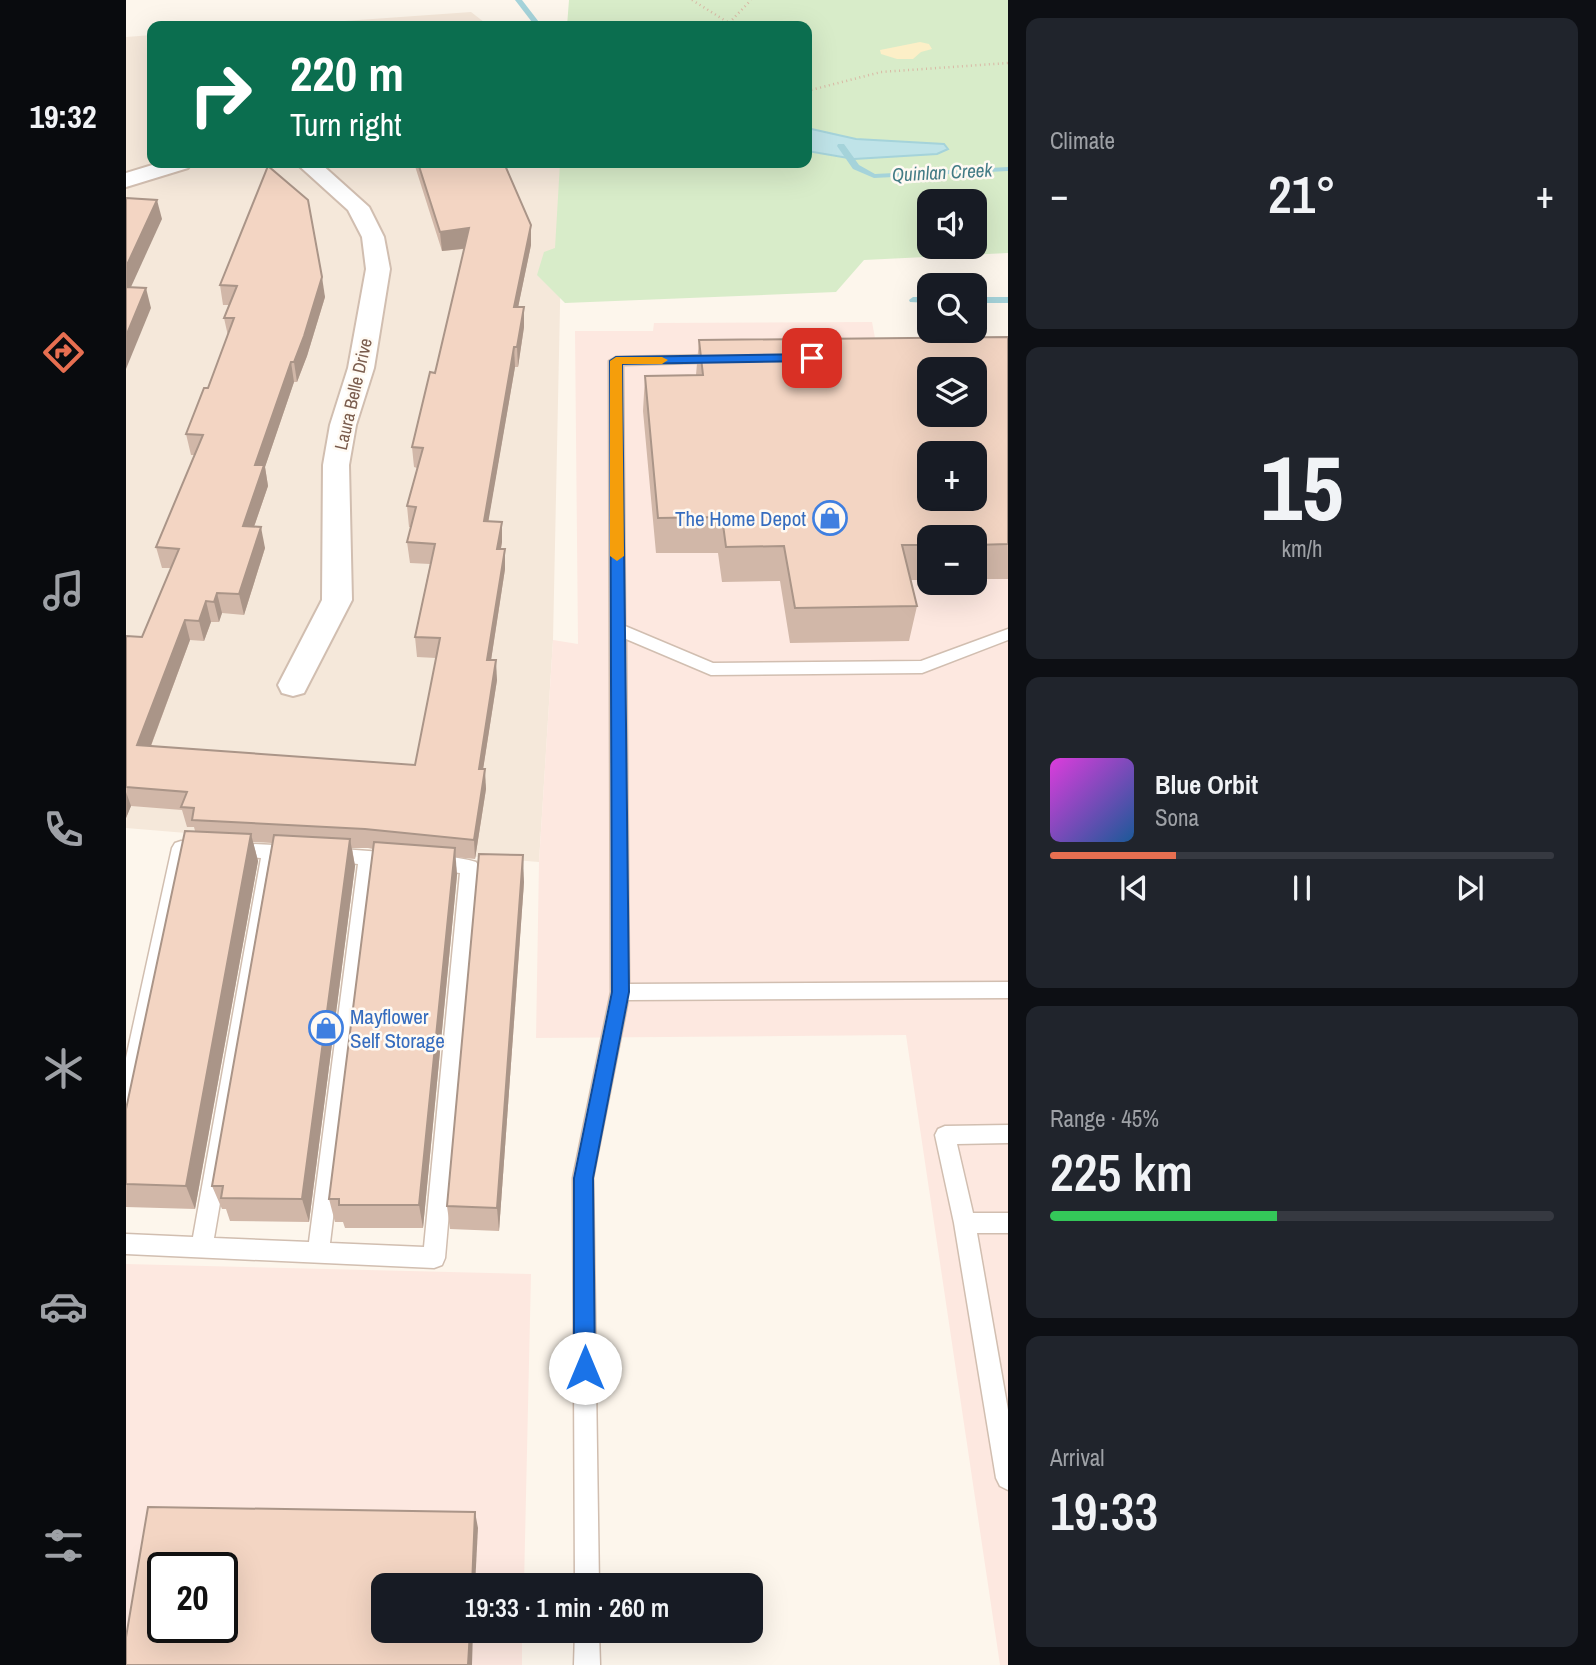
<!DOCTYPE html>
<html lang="en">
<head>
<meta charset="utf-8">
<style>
  body { margin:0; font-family:"Archivo Narrow",sans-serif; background:#20242c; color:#f1f3f6; height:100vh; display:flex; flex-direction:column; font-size:26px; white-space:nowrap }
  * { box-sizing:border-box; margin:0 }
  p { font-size:23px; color:#9ea1a6 }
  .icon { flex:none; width:38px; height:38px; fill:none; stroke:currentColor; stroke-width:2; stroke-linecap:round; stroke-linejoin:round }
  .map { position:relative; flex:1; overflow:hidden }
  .panel { display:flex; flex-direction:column; gap:18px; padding:18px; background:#0d0f14; width:588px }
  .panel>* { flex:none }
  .top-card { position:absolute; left:21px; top:21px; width:665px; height:147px; border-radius:14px; box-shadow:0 7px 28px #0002; background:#0b6e4f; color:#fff; overflow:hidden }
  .buttons { position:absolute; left:791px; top:189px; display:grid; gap:14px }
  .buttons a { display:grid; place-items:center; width:70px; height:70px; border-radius:14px; background:#171b24; box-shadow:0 7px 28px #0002; font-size:35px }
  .speed { position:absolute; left:21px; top:1552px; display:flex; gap:14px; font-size:35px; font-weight:700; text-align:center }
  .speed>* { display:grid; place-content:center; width:91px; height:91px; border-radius:50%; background:#171b24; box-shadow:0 7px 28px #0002; line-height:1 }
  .speed .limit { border:4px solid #111; border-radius:10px; background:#fff; color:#111 }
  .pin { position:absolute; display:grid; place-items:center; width:60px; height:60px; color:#fff; margin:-30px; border-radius:14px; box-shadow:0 4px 10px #0006 }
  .me { position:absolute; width:77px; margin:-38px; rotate:0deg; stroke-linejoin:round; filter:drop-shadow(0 0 5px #0008) }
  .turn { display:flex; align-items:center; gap:24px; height:147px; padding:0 28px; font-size:32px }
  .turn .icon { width:91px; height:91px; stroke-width:2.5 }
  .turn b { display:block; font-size:49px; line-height:60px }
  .big { font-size:52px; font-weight:600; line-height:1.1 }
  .panel .card { flex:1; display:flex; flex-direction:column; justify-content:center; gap:10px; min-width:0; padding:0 24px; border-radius:14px; background:#20242c }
  .panel .dial { align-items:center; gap:0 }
  .dial b { font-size:91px; line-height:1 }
  .song { display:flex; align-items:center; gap:21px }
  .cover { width:84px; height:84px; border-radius:10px; background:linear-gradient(135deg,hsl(300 70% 55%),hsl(210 70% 35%)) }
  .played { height:7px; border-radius:4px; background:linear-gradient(90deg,#e76f51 25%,#363941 25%) }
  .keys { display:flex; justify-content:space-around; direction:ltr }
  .heat { display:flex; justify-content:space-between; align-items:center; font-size:38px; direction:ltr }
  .charge { height:10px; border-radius:5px; background:linear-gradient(90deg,#34c759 45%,#363941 0) }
  .trip { position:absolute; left:245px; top:1573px; width:392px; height:70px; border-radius:14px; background:#171b24; box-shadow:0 7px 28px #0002; font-weight:600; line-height:70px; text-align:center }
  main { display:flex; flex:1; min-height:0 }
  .tabs { display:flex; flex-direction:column; width:126px; justify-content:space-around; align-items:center; background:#090b0e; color:#9ea1a6 }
  .tabs .icon { width:49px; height:49px }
  .tabs .current { color:#e76f51 }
  .tabs b { font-size:32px; color:#f1f3f6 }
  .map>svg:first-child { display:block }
  .residential { fill:#f5e8da }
  .commercial { fill:#fde8e0; fill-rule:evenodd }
  .green { fill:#d8ecc9; fill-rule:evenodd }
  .sand { fill:#fcefc7 }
  .water { fill:#bfe3e8; stroke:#a5d3da; stroke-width:2 }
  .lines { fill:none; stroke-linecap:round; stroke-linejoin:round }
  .stream { fill:#a5d3da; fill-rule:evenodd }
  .lane-casing { stroke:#d1beb0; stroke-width:3 }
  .street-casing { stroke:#d1beb0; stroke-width:4 }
  .path { stroke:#d9b8a5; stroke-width:2.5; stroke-dasharray:1 3.5; stroke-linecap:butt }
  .lane { fill:#fff; fill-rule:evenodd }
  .street { fill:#fff; fill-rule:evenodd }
  .wall { fill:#d1b7a8 }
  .shaded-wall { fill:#aa9588 }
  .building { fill:#f3d5c3; stroke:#aa9588; stroke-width:2; fill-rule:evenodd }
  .route { fill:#1a73e8; stroke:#114b97; stroke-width:2 }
  .slow { fill:#f59e0b }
  .labels { text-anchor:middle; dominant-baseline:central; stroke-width:5; stroke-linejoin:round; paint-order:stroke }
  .far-street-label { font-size:18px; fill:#7a5c4d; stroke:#fffaf3 }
  .far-water-label { font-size:19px; font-style:italic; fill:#437c86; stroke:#fffaf3 }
  .shop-label { font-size:21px; fill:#366cbe; stroke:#fffaf3; text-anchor:end }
</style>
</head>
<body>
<main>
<nav class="tabs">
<b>19:32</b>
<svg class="icon current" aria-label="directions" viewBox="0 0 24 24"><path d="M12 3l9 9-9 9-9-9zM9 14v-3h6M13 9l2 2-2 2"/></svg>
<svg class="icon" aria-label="music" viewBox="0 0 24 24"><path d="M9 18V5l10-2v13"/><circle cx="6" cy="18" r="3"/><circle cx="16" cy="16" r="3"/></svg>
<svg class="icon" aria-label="phone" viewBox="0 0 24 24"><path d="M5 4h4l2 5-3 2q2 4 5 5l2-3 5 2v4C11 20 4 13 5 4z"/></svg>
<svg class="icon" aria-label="climate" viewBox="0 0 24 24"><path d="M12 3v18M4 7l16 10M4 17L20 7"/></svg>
<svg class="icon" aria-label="car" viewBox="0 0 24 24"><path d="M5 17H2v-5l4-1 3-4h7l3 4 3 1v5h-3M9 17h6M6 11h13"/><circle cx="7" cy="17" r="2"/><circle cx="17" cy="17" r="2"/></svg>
<svg class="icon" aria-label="filters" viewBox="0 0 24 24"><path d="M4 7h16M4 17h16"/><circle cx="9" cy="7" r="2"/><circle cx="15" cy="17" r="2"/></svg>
</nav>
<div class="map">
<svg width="882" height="1665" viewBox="0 0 882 1665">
  <rect width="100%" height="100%" fill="#fdf6ec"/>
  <g class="residential">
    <path d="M 345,12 L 363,26 L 148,26 Z"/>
    <path d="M 26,35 L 26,163 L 437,163 L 427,640 L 413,862 L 0,828 L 0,37 Z"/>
  </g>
  <g class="commercial">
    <path d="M 746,322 L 749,338 L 882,337 L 882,1665 L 874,1665 L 780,1035 L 410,1038 L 413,862 L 427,640 L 452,644 L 449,331 L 527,331 L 528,323 ZM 803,369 L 849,369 L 849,415 L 803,415 ZM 803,453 L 849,453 L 849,499 L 803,499 ZM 803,537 L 849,537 L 849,583 L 803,583 Z"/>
    <path d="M 0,1264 L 405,1274 L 398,1585 L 257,1586 L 257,1631 L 396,1631 L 396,1665 L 0,1665 ZM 37,1568 L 96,1568 L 96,1628 L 37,1628 Z"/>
  </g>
  <path class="green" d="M 443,0 L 882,0 L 882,253 L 738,260 L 710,292 L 439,303 L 411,275 L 418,252 L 429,248 L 434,163 L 681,163 L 681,26 L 441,26 ZM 803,201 L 849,201 L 849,247 L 803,247 Z"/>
  <path class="sand" d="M 794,42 L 803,44 L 806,49 L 795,52 L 787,59 L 771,59 L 755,54 L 754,50 Z"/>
  <path class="water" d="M 681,128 L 730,139 L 818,144 L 822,149 L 811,154 L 728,159 L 681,151 Z"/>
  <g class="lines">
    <g class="stream">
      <path d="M 389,0 L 396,0 L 416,26 L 409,26 Z"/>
      <path d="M 712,144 L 718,144 L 733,165 L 749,174 L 882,167 L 882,171 L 748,178 L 727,169 L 711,146 Z"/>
      <path d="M 787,297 L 803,297 L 803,303 L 784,302 L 783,300 Z"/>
      <rect x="849" y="297" width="33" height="6"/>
    </g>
    <g class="lane-casing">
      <g id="lane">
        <path d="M 595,355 L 602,359 L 600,362 L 497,365 L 499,626 L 587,663 L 795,661 L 882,629 L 882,640 L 796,673 L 585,675 L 500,639 L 503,984 L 882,982 L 882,998 L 502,1000 L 467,1178 L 473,1586 L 449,1586 L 447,1178 L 485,992 L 483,361 L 490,357 Z"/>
        <path d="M 55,841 L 83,844 L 86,849 L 83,854 L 62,855 L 10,1103 L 7,1109 L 0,1112 L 0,1058 L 46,848 L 49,843 Z"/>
        <path d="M 105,843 L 168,846 L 174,848 L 177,853 L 174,858 L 153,859 L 88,1238 L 183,1242 L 232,864 L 197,860 L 194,855 L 197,850 L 203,848 L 269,853 L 275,855 L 278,860 L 275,865 L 250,866 L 204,1243 L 298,1247 L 334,873 L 302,869 L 299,864 L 302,859 C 315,855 337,858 350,862 L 353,867 L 319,1258 L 316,1265 L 308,1268 L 0,1254 L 0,1234 L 67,1237 L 135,858 L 99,855 L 96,850 L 99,845 Z"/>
        <path d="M 882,1125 L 882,1143 L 831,1144 L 847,1213 L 882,1213 L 882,1233 L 851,1233 L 882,1410 L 882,1490 L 874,1486 L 870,1478 L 828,1223 L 809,1135 L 812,1129 L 819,1126 Z"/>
        <path d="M 449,1631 L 473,1631 L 474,1665 L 448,1665 Z"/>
      </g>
    </g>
    <g class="street-casing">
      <g id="street">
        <path d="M 33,163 L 65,163 L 62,168 L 0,187 L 0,173 Z"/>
        <path d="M 170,163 L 194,163 L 243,207 L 258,237 L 264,269 L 248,368 L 230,425 L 223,465 L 226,600 L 178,693 L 167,696 L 156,693 L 152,685 L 196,600 L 197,465 L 204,425 L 222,368 L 240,269 L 236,237 L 222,210 Z"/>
      </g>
    </g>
    <g class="path">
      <path d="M 566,0 L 603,23"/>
      <path d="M 600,26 L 625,0"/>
      <path d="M 681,91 L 755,72 L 882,63"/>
    </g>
    <use href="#lane" class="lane"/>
    <use href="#street" class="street"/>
  </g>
  <g class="wall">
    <path d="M 288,163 L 327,163 L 405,225 L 405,245 L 392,307 L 398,307 L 398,327 L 392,367 L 389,367 L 362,521 L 376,542 L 375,549 L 379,549 L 379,569 L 365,660 L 371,680 L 357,769 L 360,789 L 349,859 L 329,857 L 331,875 L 297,1228 L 219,1228 L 217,1222 L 209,1222 L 203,1199 L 247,849 L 242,848 L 226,848 L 229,866 L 183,1222 L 104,1221 L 100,1209 L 96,1209 L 86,1186 L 146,843 L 127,842 L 132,861 L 69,1209 L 0,1207 L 0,1109 L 69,831 L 68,827 L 61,827 L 56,810 L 5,806 L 0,818 L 0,636 L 16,637 L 45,568 L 36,568 L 30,547 L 69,455 L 65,455 L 60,434 L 82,388 L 102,336 L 98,318 L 104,305 L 97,305 L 94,285 L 142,166 L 199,297 L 181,356 L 171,382 L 168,382 L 139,467 L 142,486 L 128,527 L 139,548 L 118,615 L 96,613 L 93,622 L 85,622 L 78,641 L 64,640 L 25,746 L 289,765 L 310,658 L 291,657 L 289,637 L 304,564 L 284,563 L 281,542 L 285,527 L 283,527 L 281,506 L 291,468 L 288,467 L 286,447 L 309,373 L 338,249 L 316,251 Z"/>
    <path d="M 882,337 L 882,579 L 849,579 L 849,537 L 803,537 L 803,580 L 785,580 L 791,606 L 783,641 L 664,643 L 654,581 L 596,582 L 592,553 L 530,553 L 517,411 L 519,376 L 570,375 L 573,340 Z"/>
    <path d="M 398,882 L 373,1231 L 324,1229 L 321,1206 Z"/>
  </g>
  <g class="shaded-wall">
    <path d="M 31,200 L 36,219 L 0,298 L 0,267 Z"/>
    <path d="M 405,225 L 405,245 L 388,327 L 388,307 Z"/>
    <path d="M 343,228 L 344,248 L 316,251 L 314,232 Z"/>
    <path d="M 196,277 L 199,297 L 181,356 L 171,382 L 168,362 Z"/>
    <path d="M 20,288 L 25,308 L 0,369 L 0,336 Z"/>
    <path d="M 398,307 L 398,327 L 392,367 L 391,347 Z"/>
    <path d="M 388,347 L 389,367 L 359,541 L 358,521 Z"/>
    <path d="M 165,362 L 168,382 L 139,467 L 142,486 L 121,547 L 117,526 L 129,465 Z"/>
    <path d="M 376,522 L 376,542 L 371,569 L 371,549 Z"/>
    <path d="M 135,527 L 139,548 L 118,615 L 113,594 Z"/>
    <path d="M 379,549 L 379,569 L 362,680 L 361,660 Z"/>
    <path d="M 91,593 L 96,613 L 93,622 L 88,602 Z"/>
    <path d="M 80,601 L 85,622 L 78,641 L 73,621 Z"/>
    <path d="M 59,620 L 64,640 L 18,764 L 11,745 Z"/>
    <path d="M 370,660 L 371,680 L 354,789 L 353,769 Z"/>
    <path d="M 359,769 L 360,789 L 349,859 L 348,840 Z"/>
    <path d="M 0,792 L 5,806 L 0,818 Z"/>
    <path d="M 125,834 L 132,861 L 69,1209 L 60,1186 Z"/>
    <path d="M 224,839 L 229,866 L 183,1222 L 176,1199 Z"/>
    <path d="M 329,848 L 331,875 L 297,1228 L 293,1205 Z"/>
    <path d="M 397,855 L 398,882 L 373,1231 L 371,1208 Z"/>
    <path d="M 349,1512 L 352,1528 L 349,1586 L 346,1586 Z"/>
    <path d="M 344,1631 L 347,1631 L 346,1665 L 342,1665 Z"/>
  </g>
  <g class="building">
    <path d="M 292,163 L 327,163 L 332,166 L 366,163 L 378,163 L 405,225 L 388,307 L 398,307 L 391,347 L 388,347 L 358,521 L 376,522 L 371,549 L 379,549 L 361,660 L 370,660 L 353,769 L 359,769 L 348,840 L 239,829 L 66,820 L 68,808 L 55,807 L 61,792 L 0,787 L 0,636 L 16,637 L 53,549 L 30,547 L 77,435 L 60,434 L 78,388 L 82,388 L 108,318 L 98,318 L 111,286 L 94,285 L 142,166 L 182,200 L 196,277 L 178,336 L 168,362 L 165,362 L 129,465 L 138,465 L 117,526 L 135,527 L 113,594 L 91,593 L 88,602 L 80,601 L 73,621 L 59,620 L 11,745 L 289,765 L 314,638 L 289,637 L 309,544 L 281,542 L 290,507 L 281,506 L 297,448 L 286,447 L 304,372 L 309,373 L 343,228 L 314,232 Z"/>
    <path d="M 0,198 L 31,200 L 0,267 Z"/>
    <path d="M 0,287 L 20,288 L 0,336 Z"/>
    <path d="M 882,337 L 882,544 L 849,545 L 849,537 L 803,537 L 803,545 L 776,545 L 791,606 L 669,608 L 658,546 L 600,547 L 596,517 L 532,518 L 519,376 L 577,375 L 573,340 ZM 803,369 L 849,369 L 849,415 L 803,415 ZM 803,453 L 849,453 L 849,499 L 803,499 Z"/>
    <path d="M 59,831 L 125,834 L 60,1186 L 0,1184 L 0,1109 Z"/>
    <path d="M 148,835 L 224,839 L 176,1199 L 95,1198 L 97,1186 L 86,1186 Z"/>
    <path d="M 248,842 L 329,848 L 293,1205 L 213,1205 L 213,1199 L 203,1199 Z"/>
    <path d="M 353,854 L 397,855 L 371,1208 L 321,1206 Z"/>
    <path d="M 22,1507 L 349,1512 L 346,1586 L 257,1586 L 257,1631 L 344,1631 L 342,1665 L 0,1665 L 0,1637 ZM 37,1568 L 96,1568 L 96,1628 L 37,1628 Z"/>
  </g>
  <path class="route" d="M 686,354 L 692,358 L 690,361 L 496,364 L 503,992 L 467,1178 L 469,1368 L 466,1376 L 459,1379 L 451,1376 L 448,1368 L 448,1178 L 486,992 L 484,361 L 490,357 Z"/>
  <path class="slow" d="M 490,357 L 536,357 L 542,360 L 536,364 L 496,364 L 498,556 L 491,561 L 484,556 L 484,361 Z"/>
  <defs>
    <g id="shop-ring" transform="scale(1.75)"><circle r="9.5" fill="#fffaf3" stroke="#3f7fe0" stroke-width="1.5"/><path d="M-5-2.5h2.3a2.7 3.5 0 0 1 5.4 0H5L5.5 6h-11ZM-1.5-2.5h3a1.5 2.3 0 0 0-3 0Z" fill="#3f7fe0"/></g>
  </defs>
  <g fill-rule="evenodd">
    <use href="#shop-ring" x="704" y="518"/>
    <use href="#shop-ring" x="200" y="1028"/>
  </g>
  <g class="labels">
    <g class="far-street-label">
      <text transform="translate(227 394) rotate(-77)">Laura Belle Drive</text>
    </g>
    <g class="far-water-label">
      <text transform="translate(816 172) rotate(-3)">Quinlan Creek</text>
    </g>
    <g class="shop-label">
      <text x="680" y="518">The Home Depot</text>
      <text x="224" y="1016" text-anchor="start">Mayflower<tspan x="224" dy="24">Self Storage</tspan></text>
    </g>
  </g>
</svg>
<div class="buttons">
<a><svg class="icon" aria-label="sound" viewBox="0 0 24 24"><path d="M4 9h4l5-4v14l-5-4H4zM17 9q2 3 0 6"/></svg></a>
<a><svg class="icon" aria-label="search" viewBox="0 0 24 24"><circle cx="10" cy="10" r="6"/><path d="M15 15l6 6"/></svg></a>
<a><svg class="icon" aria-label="layers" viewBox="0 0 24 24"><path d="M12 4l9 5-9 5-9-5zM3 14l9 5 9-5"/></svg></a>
<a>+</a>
<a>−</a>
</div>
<div class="speed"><div class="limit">20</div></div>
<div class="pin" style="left:686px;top:358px;background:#d93025"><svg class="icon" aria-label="arrive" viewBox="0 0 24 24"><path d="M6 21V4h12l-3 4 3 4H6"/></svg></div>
<svg class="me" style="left:459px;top:1368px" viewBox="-20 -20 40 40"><circle r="19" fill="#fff"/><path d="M0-13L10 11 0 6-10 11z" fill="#1a73e8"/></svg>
<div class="trip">19:33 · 1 min · 260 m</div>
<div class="top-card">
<div class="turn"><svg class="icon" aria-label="right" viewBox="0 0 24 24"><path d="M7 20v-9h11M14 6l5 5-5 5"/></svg><div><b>220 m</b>Turn right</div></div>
</div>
</div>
<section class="panel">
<div class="card"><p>Climate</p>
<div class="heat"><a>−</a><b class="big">21°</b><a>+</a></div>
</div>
<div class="card dial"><b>15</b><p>km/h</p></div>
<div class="card">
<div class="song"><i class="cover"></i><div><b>Blue Orbit</b><p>Sona</p></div></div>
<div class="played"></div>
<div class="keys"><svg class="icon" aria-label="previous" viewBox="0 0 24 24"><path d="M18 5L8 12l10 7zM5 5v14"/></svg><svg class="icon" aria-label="pause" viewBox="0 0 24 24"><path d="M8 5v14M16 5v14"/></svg><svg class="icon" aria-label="next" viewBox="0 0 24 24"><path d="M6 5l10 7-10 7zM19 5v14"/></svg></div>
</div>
<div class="card"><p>Range · 45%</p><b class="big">225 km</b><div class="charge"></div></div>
<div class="card"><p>Arrival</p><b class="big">19:33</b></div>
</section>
</main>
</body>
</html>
